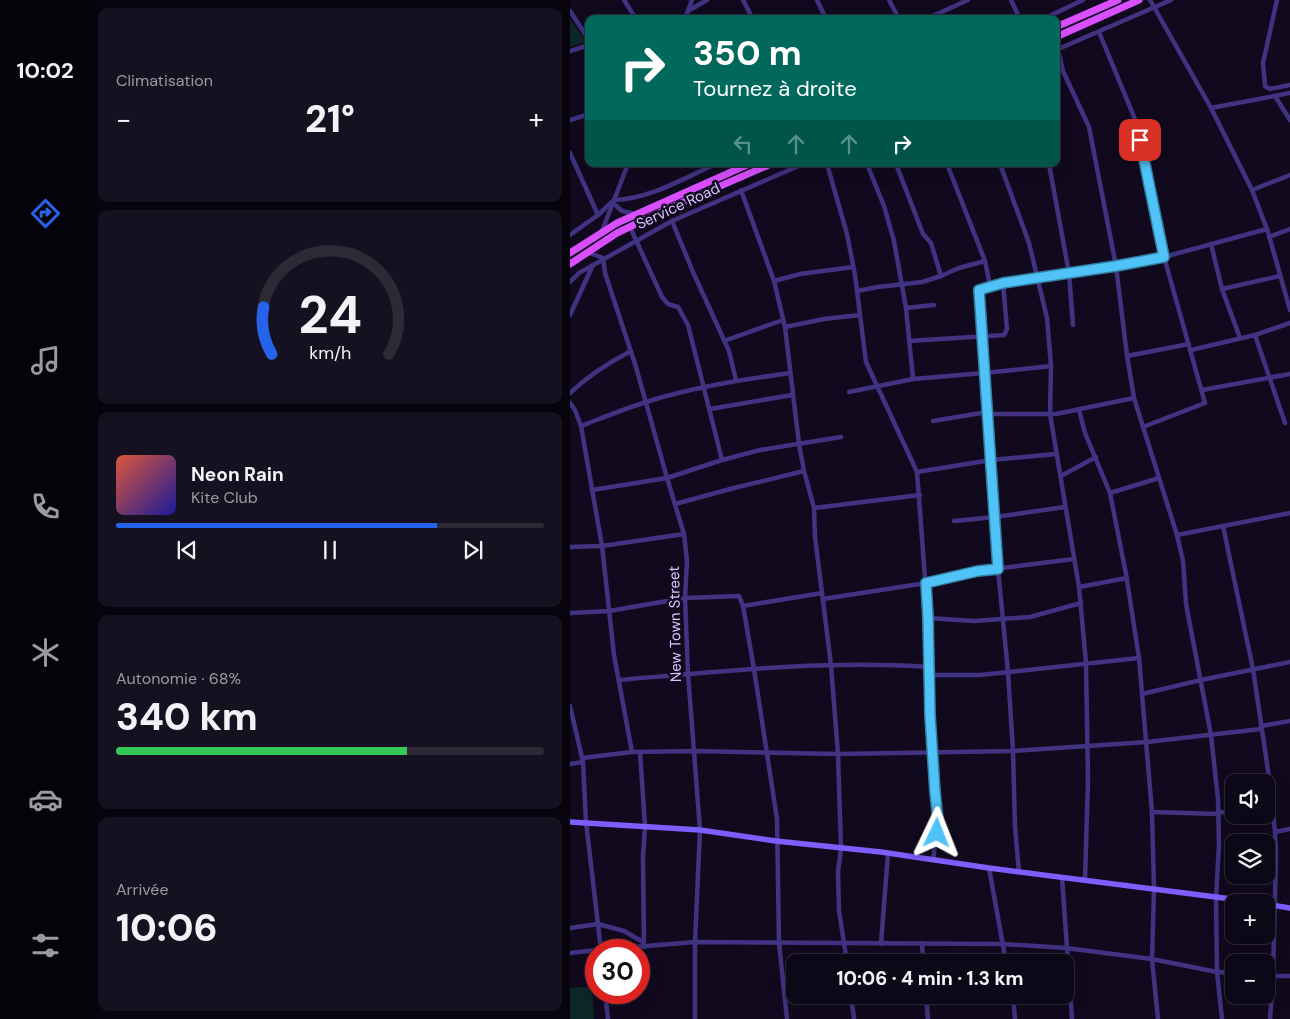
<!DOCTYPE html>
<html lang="fr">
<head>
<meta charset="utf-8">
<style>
  body { margin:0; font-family:"DM Sans",sans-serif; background:#161120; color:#f1f3f6; height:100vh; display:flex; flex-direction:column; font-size:19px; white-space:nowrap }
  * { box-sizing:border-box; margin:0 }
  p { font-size:16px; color:#9a9aa1 }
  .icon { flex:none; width:28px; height:28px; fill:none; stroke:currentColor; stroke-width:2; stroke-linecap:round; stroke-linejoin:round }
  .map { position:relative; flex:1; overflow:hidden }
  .side { display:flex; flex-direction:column; gap:8px; padding:8px; background:#07040d; width:480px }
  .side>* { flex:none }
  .hud { position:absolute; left:15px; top:15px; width:475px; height:152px; border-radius:10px; box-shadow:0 5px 20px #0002,0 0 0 1px #2d2936; background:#00695c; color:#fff; overflow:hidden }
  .buttons { position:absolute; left:655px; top:774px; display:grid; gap:10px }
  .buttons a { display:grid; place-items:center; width:50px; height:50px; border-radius:10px; background:#0d0817; box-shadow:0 5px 20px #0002,0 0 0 1px #2d2936; font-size:25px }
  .speed { position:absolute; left:15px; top:939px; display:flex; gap:10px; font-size:25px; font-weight:700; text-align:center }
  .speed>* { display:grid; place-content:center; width:65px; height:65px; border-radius:50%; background:#0d0817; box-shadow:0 5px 20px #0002,0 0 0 1px #2d2936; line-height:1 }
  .speed .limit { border:8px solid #d22; background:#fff; color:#111 }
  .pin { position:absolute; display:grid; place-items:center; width:42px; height:42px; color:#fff; margin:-21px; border-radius:10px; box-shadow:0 2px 8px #0006 }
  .me { position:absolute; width:55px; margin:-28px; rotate:2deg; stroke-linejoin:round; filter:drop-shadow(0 0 4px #0008) }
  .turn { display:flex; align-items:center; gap:18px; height:105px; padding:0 25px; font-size:22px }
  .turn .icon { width:65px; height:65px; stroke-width:2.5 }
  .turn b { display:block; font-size:35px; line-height:42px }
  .lanes { display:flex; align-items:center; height:48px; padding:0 25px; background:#0003; justify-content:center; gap:25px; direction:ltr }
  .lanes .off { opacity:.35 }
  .big { font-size:38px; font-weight:800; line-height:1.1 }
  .side .widget { flex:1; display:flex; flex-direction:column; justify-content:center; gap:8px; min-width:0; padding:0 18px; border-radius:10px; background:#161120 }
  .side .dial { align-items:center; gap:0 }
  .dial svg { height:130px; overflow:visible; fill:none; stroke:#2d2936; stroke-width:7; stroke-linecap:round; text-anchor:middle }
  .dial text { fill:#f1f3f6; stroke:none }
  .song { display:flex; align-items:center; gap:15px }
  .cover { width:60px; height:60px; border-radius:8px; background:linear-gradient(135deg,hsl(10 70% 55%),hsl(240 70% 35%)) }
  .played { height:5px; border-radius:2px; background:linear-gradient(90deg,#2563eb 75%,#2d2936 75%) }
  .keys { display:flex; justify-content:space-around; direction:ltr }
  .heat { display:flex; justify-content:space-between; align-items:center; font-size:28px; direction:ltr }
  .charge { height:8px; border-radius:4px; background:linear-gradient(90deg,#34c759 68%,#2d2936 0) }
  .trip { position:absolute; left:216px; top:954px; width:288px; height:50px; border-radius:10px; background:#0d0817; box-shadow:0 5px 20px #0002,0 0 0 1px #2d2936; font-weight:800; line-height:50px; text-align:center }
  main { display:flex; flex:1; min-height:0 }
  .dock { display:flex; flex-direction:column; width:90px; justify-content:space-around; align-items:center; background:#050309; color:#9a9aa1 }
  .dock .icon { width:35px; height:35px }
  .dock .current { color:#2563eb }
  .dock b { font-size:22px; color:#f1f3f6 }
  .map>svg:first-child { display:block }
  .green { fill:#0d2629 }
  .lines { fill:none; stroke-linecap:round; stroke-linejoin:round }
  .street { stroke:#413282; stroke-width:4.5 }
  .secondary { stroke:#7c5fff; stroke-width:5.5 }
  .primary { stroke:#d94fff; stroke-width:7 }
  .route-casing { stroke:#337fa1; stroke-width:12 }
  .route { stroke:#4fc3f7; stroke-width:9 }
  .labels { text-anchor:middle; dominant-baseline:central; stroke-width:5; stroke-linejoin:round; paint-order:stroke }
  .street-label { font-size:15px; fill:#d7c8ff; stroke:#110a1f }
</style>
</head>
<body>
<main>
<nav class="dock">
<b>10:02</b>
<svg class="icon current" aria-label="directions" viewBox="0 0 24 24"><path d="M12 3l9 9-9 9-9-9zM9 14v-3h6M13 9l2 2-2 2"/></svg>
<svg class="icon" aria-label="music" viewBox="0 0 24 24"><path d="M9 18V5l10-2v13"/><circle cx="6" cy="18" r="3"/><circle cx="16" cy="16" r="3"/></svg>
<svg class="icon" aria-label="phone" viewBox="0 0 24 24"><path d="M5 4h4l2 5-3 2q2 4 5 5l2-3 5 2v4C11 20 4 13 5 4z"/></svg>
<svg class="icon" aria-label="climate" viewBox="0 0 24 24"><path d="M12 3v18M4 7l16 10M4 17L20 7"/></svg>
<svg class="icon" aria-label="car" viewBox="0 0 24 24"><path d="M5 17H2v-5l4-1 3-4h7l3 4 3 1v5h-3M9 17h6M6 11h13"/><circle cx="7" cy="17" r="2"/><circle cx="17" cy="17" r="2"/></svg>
<svg class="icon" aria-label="filters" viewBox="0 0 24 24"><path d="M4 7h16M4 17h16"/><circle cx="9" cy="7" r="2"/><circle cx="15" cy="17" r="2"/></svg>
</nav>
<section class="side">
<div class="widget"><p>Climatisation</p>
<div class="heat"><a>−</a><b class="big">21°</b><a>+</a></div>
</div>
<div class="widget dial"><svg viewBox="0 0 100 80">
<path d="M14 69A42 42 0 1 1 86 69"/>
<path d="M14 69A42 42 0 0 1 9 40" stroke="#2563eb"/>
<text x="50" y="56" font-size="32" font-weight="700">24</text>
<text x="50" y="72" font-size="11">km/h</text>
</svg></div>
<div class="widget">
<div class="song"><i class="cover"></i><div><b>Neon Rain</b><p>Kite Club</p></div></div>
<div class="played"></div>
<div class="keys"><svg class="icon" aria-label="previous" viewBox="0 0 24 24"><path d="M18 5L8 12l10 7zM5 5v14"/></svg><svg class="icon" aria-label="pause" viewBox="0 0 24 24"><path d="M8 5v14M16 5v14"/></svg><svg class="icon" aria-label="next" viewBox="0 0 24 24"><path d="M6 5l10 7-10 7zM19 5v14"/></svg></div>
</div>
<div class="widget"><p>Autonomie · 68%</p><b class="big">340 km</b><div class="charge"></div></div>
<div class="widget"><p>Arrivée</p><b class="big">10:06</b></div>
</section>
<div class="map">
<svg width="720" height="1019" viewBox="0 0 720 1019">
  <rect width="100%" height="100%" fill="#110a1f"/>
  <g class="green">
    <path d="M 0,18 L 16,42 L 0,47 Z"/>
    <path d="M 22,986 L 24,1019 L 0,1019 L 0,988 Z"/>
  </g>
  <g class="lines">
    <g class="street">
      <path d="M 54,0 L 66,19"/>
      <path d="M 173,0 L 183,19"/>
      <path d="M 247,0 L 256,19"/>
      <path d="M 319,0 L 329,19"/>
      <path d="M 441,0 L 450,19"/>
      <path d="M 580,0 L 641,108 L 682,190 L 698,232 L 720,310"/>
      <path d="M 707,0 L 693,63 L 695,86 L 700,89 L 720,85"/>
      <path d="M 0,11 L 19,40"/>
      <path d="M 118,11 L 137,0"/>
      <path d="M 115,19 L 122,0"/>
      <path d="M 356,19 L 398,0"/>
      <path d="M 473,19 L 513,0"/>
      <path d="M 529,32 L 567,124 L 594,257 L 635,403 L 573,427"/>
      <path d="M 488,49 L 493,71 L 519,127 L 546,266 L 557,356 L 564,398 L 607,535 L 613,561 L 616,604 L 641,735 L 648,799 L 649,844 L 646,898 L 647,972 L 652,1019"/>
      <path d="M 486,50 L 601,0"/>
      <path d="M 0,51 L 19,45"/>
      <path d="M 705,96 L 720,120"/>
      <path d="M 641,108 L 720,93"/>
      <path d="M 0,120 L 19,114"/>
      <path d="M 0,153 L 28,215"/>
      <path d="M 257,164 L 277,234 L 285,275 L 296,362 L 347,472 L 358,618 L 362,754 L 368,820 L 363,860"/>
      <path d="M 297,164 L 314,206 L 324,241 L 336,308 L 343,379"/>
      <path d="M 326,164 L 353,234 L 361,243 L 371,276"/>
      <path d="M 377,164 L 415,261 L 420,285 L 419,288 L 409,290 L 408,293 L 428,569 L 438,672 L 443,751 L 445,827 L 449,872"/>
      <path d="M 430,164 L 459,243 L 477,318 L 481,366 L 480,414 L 509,587 L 516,663 L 518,779 L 515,880"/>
      <path d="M 479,164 L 499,273 L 503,325"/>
      <path d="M 171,190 L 204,281 L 215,327 L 229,444 L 234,471 L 244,508 L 245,537 L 261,665 L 268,754 L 271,848 L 268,872 L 269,911 L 277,962"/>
      <path d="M 682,190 L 720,175"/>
      <path d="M 43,203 L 52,211 L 66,214"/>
      <path d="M 102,221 L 123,272 L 159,351 L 166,380"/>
      <path d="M 60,227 L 92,297 L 98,304 L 108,307 L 118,325 L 152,460"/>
      <path d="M 32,231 L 58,164"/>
      <path d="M 0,235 L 28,215 L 44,200 C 80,199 114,178 146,164"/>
      <path d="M 699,237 L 720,229"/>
      <path d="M 641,244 L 652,289 L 670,338"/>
      <path d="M 17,252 L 33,258 L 35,273 L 66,367 L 97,478 L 114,534 L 117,561 L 115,598 L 118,674 L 130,830 L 125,942 L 125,1019"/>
      <path d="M 204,281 L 230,274 L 283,267"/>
      <path d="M 0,282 L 9,273 L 102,221 L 233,164"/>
      <path d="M 420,285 L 594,257 L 697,229"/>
      <path d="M 652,289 L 710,276"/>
      <path d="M 287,291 L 308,287 L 352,282 L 371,276 L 389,268 L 415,261"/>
      <path d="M 336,308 L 364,305"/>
      <path d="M 0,315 L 23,265"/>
      <path d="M 215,327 L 254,319 L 290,315"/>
      <path d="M 685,335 L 715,423"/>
      <path d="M 154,341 L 213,320"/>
      <path d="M 339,341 L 434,335 L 437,329 L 433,283"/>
      <path d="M 621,350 L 685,335 L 720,323"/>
      <path d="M 557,356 L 619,344"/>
      <path d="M 632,390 L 720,374"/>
      <path d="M 279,392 L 343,379 L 414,373 L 481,366"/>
      <path d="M 0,393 C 19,375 38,363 61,351"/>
      <path d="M 0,403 L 5,410 L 11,426 L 32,546 L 44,655 L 62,752"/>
      <path d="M 140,409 L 222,395"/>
      <path d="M 509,410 L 515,433 L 540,493 L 556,574 L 569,658 L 582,812 L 584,889 L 582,959 L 588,1019"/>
      <path d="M 417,414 L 486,414 L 564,398"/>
      <path d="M 363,421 L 417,412"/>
      <path d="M 11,426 C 32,418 54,409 76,402 C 123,387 171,380 220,373"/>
      <path d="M 347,472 L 421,460 L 486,454"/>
      <path d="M 491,476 L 526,457"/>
      <path d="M 22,490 L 97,478 L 152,460 L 190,450 L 271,437"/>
      <path d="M 540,493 L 589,478"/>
      <path d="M 105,504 L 164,488 L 234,471"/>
      <path d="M 244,508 L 350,495"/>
      <path d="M 384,521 L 425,517 L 495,507"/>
      <path d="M 653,526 L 683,669 L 700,784 L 705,832 L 706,857 L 703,976 L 700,1019"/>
      <path d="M 607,535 L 720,513"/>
      <path d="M 0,547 L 32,546 L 114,534"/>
      <path d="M 509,587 L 557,578"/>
      <path d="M 253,599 L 356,583 L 408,571 L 504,559"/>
      <path d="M 173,606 L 252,593"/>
      <path d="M 0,613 L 39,611 L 115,598 L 169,596 L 173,606 L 184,669 L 207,819 L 209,943 L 217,1019"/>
      <path d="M 358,618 L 404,621 L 460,617 L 511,603"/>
      <path d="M 360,675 L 410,675 L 569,658"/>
      <path d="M 49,680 C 152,671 256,660 360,667"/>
      <path d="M 572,694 L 631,680 L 720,662"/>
      <path d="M 0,706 L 13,762 L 16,822 L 31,950"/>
      <path d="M 691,726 L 720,721"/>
      <path d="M 70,752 L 75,826 L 73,857 L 74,947"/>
      <path d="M 12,758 L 62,752 L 124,751 L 268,754 L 443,751 L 577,742 L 691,729"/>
      <path d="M 0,764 L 13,762"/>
      <path d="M 582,812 L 649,814"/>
      <path d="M 649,812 L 664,813"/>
      <path d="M 705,832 L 720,829"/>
      <path d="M 419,868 L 436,962"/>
      <path d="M 492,877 L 502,1019"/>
      <path d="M 0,928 L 28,924 L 54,931 L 73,942"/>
      <path d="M 352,943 L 353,962"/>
      <path d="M 311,944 L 318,853"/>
      <path d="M 28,950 L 125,942 L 433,944 L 496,948 L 582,959 L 647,972 L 664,973"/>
      <path d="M 0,953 L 26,950"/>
      <path d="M 696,976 L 720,976"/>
      <path d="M 35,992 L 38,1019"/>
      <path d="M 281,995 L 284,1019"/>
      <path d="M 356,995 L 358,1019"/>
      <path d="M 443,995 L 445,1019"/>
    </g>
    <g class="secondary">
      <path d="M 0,822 L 130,830 L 206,841 L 311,852 L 419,868 L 685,902"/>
      <path d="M 696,904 L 720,908"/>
    </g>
    <g class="primary">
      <path d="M 486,27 L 548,0"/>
      <path d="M 486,37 L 569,0"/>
      <path d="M 0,253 L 47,223 L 179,164"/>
      <path d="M 0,264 L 47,233 L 95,210 L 201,164"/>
    </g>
  </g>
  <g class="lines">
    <g class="route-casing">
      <path id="route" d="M 367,833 L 368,820 L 365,792 L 360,715 L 358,618 L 356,583 L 408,571 L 428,569 L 409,290 L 433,283 L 546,266 L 594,257 L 570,140"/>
    </g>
    <use href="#route" class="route"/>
  </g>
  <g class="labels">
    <g class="street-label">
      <text transform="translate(108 206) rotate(-25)">Service Road</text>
      <text transform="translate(105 624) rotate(-91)">New Town Street</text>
    </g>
  </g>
</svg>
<div class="buttons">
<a><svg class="icon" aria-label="sound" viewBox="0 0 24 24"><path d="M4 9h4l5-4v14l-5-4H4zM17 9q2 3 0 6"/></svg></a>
<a><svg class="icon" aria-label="layers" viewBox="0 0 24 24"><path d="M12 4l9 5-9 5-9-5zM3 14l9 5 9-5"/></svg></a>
<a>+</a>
<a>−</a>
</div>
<div class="speed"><div class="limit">30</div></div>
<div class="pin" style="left:570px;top:140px;background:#d93025"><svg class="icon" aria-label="arrive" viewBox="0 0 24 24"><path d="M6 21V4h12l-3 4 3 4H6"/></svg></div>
<svg class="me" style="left:367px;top:833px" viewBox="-20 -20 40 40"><path d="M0-17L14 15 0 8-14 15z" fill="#4fc3f7" stroke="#fff" stroke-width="4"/></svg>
<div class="trip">10:06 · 4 min · 1.3 km</div>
<div class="hud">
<div class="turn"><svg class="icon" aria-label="right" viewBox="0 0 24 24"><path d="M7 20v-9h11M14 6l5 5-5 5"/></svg><div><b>350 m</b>Tournez à droite</div></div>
<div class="lanes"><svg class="icon off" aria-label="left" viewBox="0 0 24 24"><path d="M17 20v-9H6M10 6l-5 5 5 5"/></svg><svg class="icon off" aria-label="ahead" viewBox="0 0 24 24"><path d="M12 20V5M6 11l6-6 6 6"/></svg><svg class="icon off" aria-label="ahead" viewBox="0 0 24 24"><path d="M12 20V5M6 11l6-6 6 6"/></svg><svg class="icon" aria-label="right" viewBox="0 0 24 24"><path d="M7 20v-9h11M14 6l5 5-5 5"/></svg></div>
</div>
</div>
</main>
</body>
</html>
